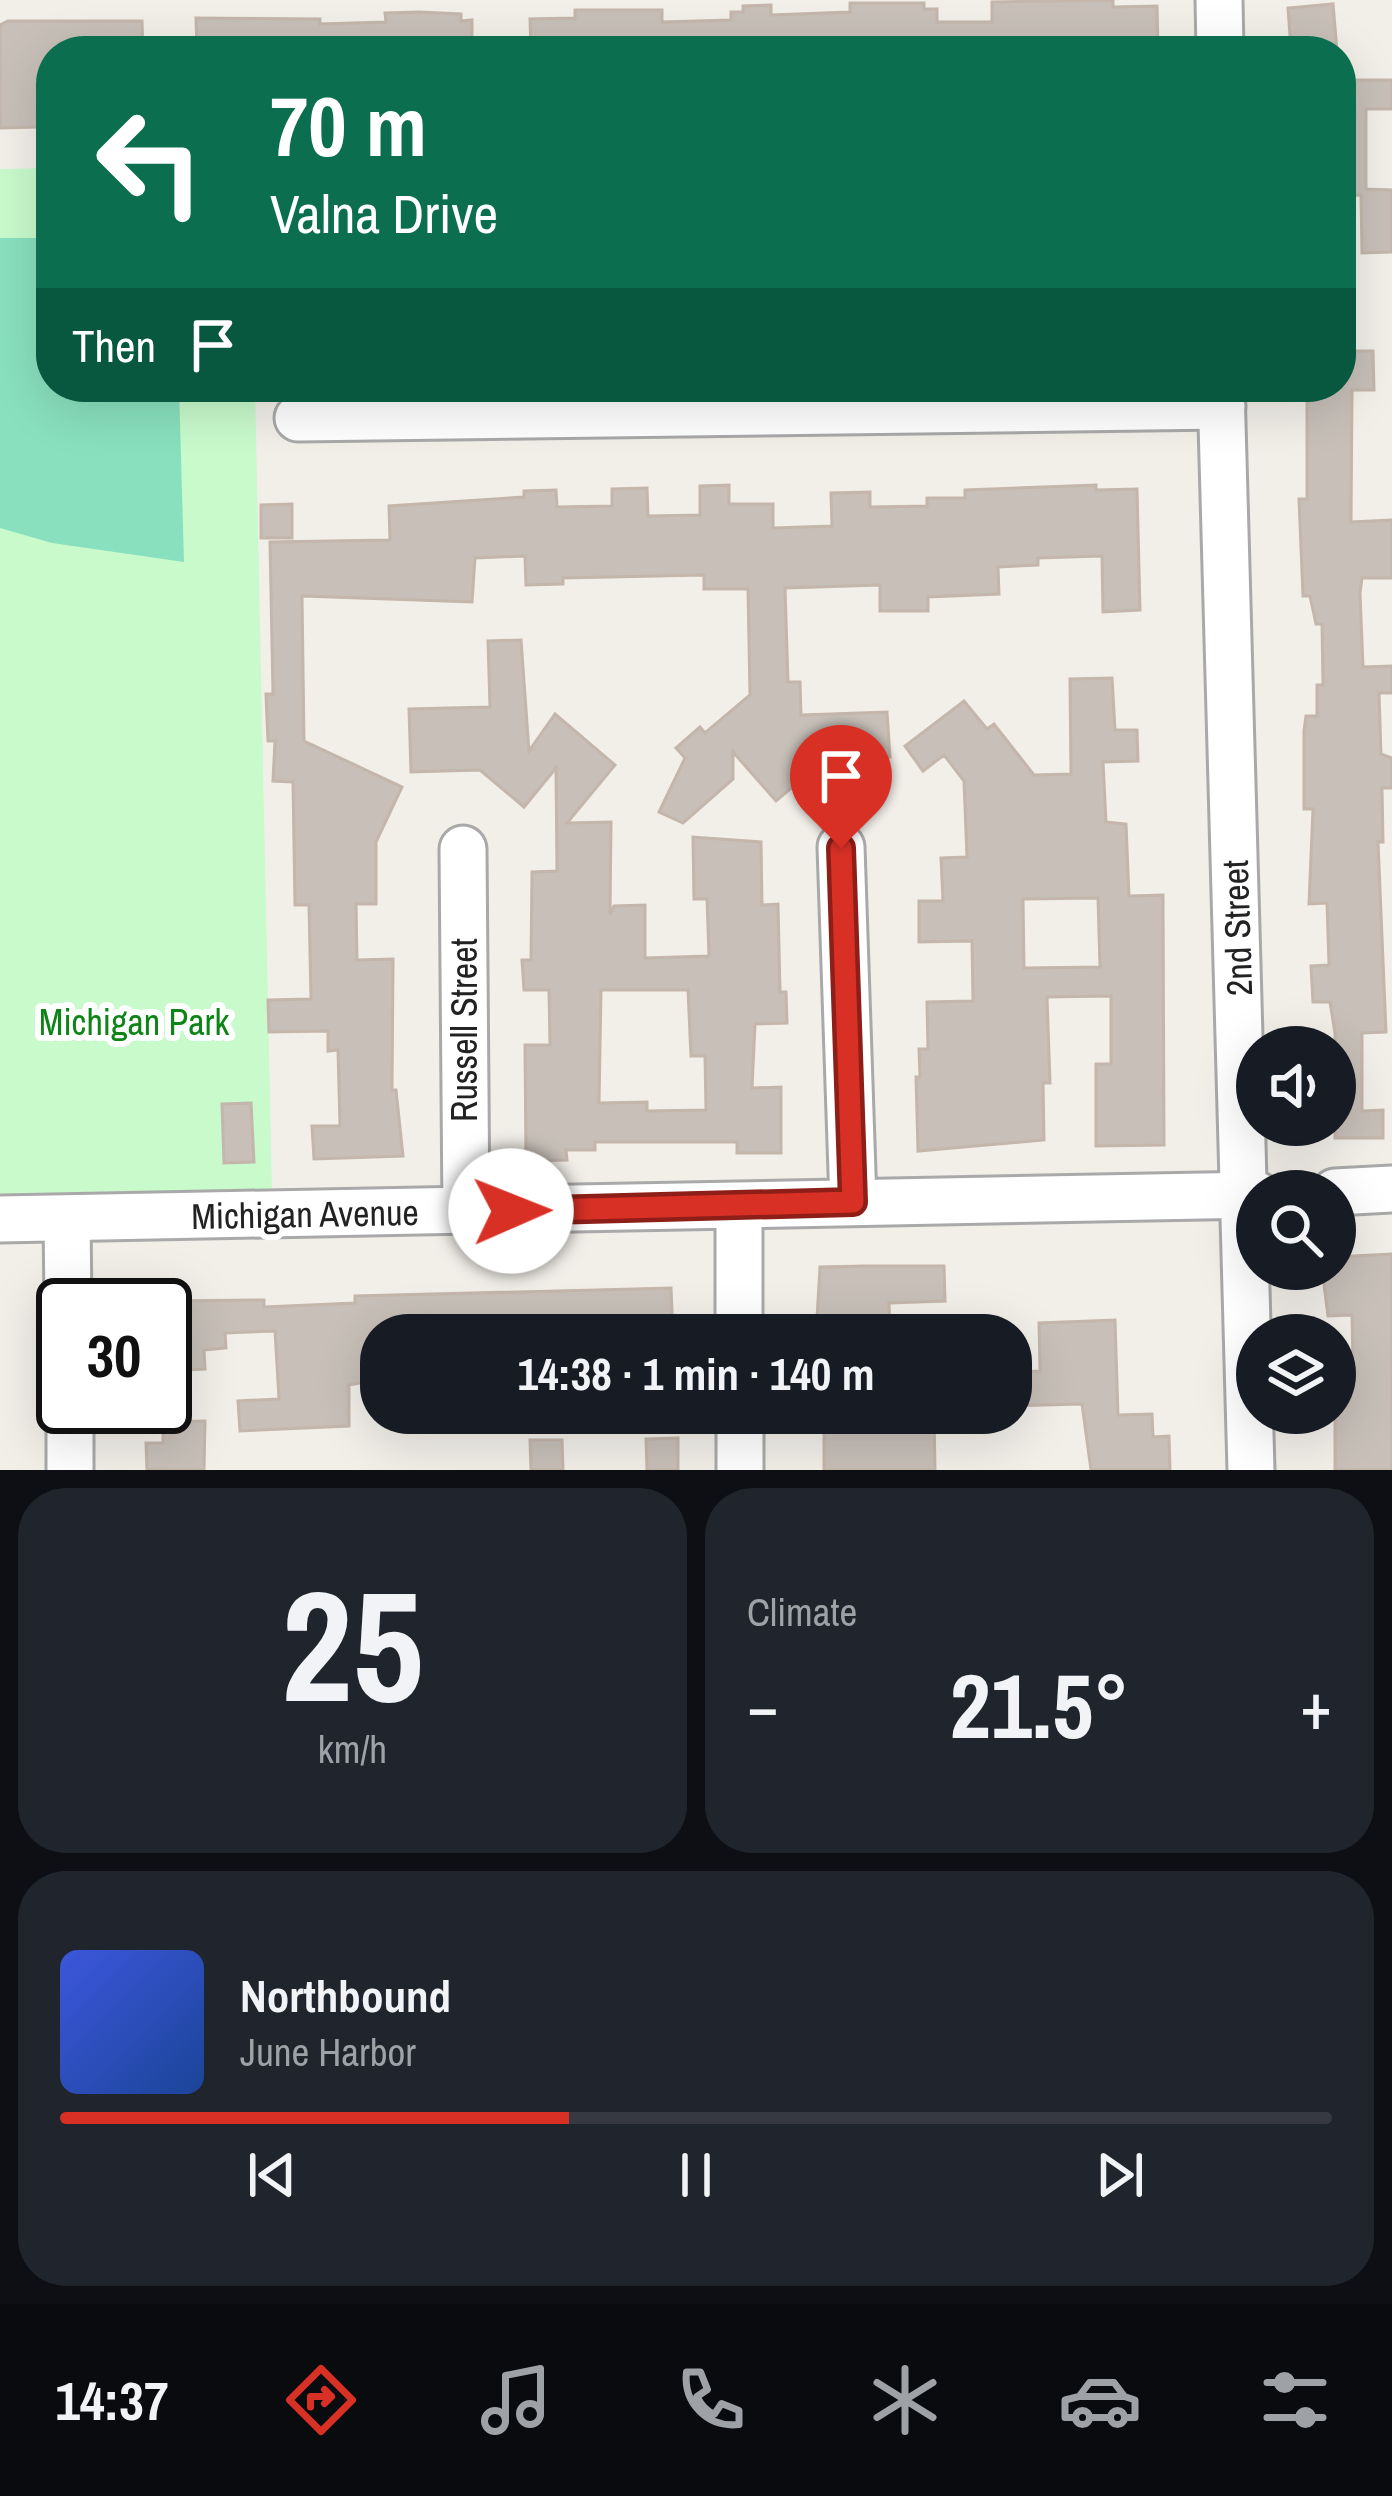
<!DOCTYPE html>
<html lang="en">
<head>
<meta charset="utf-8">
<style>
  body { margin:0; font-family:"Archivo Narrow",sans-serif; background:#20242c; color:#f1f3f6; height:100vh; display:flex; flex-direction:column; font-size:45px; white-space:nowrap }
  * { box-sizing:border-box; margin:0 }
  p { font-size:39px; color:#9ea1a6 }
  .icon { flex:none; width:66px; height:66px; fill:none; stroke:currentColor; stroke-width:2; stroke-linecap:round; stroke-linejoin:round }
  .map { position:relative; height:1470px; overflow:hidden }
  .sheet { display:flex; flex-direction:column; gap:18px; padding:18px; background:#0d0f14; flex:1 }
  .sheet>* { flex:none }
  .guide { position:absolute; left:36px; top:36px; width:1320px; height:366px; border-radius:48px; box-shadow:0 12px 48px #0002; background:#0b6e4f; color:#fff; overflow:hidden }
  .fabs { position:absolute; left:1236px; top:1026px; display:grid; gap:24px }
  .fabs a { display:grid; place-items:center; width:120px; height:120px; border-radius:50%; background:#171b24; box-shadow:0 12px 48px #0002; font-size:60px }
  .speed { position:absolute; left:36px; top:1278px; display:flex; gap:24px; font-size:60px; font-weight:700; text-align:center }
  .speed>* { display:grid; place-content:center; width:156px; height:156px; border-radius:50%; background:#171b24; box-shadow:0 12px 48px #0002; line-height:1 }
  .speed .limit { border:6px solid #111; border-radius:18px; background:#fff; color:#111 }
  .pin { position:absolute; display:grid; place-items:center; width:102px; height:102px; color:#fff; margin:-123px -51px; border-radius:50% 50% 50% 0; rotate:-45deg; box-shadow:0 0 12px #0007 }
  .pin .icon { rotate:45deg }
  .me { position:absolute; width:132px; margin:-66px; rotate:89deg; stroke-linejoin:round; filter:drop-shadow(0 0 9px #0008) }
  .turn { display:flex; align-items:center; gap:42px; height:252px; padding:0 36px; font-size:54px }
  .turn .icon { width:156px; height:156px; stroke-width:2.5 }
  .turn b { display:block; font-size:84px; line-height:102px }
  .then { display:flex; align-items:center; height:114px; padding:0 36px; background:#0003; gap:24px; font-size:45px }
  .big { font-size:90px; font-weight:800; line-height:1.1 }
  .sheet .card { flex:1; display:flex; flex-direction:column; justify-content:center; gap:18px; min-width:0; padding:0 42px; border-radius:48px; background:#20242c }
  .sheet .dial { align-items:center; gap:0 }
  .dial b { font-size:156px; line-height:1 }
  .song { display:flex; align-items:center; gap:36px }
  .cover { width:144px; height:144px; border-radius:18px; background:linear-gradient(135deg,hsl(230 70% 55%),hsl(220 70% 35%)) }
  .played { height:12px; border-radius:6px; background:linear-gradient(90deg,#d93025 40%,#363941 40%) }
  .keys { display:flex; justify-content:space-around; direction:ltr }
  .heat { display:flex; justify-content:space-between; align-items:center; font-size:66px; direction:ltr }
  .sheet .tiles { flex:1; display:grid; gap:18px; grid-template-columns:1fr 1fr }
  .card:last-child { grid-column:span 2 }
  .trip { position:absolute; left:360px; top:1314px; width:672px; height:120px; border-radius:48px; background:#171b24; box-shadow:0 12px 48px #0002; font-weight:800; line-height:120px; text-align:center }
  .menu { display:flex; height:192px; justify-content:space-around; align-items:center; background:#090b0e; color:#9ea1a6 }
  .menu .icon { width:84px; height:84px }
  .menu .on { color:#d93025 }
  .menu b { font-size:54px; color:#f1f3f6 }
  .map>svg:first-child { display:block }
  .park { fill:#c8facc }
  .pitch { fill:#88e0be }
  .building { fill:#c7bfb8; stroke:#c4b6ab; stroke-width:3; fill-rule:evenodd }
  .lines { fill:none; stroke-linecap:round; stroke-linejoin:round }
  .minor-casing { stroke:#a9a9a9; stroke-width:51 }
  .minor { stroke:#fff; stroke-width:45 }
  .route-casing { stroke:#8d1f18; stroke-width:30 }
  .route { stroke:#d93025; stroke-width:21 }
  .labels { text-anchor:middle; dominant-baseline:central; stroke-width:12; stroke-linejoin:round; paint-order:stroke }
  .street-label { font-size:36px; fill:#222; stroke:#fff }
  .park-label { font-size:36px; fill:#0c8416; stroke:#fff }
</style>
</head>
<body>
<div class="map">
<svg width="1392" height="1470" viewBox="0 0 1392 1470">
  <rect width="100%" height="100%" fill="#f2efe9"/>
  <path class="park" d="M 51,168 L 51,387 L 255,387 L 272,1194 L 0,1197 L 0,169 Z"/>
  <path class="pitch" d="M 0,238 L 51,238 L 51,387 L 179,387 L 184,562 L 52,543 L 0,528 Z"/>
  <g class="building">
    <path d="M 1113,0 L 1113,7 L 1157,6 L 1158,48 L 531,51 L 530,19 L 575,18 L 575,10 L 662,10 L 662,22 L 731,20 L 731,12 L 743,12 L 743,6 L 771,5 L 771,15 L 850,12 L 850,3 L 924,3 L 924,9 L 937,9 L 937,22 L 992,22 L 992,2 Z"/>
    <path d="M 1333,4 L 1337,51 L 1291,49 L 1288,8 Z"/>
    <path d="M 419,12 L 461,14 L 461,21 L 472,20 L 472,51 L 197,51 L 196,18 L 320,19 L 320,24 L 386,22 L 385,13 Z"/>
    <path d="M 8,21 L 142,21 L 143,51 L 51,51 L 51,91 L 47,104 L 38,105 L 38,127 L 0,128 L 0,25 Z"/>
    <path d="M 1341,80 L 1392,80 L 1392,109 L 1366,109 L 1366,189 L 1392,190 L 1392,252 L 1362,253 L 1361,195 L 1341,196 Z"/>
    <path d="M 1341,351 L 1373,351 L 1374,390 L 1352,390 L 1351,522 L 1392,520 L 1392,578 L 1362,578 L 1360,593 L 1363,667 L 1392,666 L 1392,693 L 1379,693 L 1381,754 L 1392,758 L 1392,788 L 1382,788 L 1383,842 L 1378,842 L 1386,1032 L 1362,1033 L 1362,1111 L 1383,1110 L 1383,1138 L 1335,1138 L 1335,1033 L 1330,1002 L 1313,1002 L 1311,966 L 1329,965 L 1327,903 L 1309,904 L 1313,809 L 1304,809 L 1304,731 L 1306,716 L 1317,716 L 1317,685 L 1323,685 L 1322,624 L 1316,624 L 1310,596 L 1303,596 L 1299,499 L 1307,499 L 1307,387 L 1341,387 Z"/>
    <path d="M 729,485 L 729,504 L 773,504 L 773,528 L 832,526 L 831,493 L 870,492 L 870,507 L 927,506 L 927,498 L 965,498 L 965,490 L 1096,485 L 1096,490 L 1137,489 L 1140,610 L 1103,612 L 1102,556 L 1038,558 L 1038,565 L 998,567 L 999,594 L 928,597 L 928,611 L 880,611 L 880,585 L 785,588 L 788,682 L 800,682 L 801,715 L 887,712 L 890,757 L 820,764 L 776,801 L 733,752 L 733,779 L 683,823 L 659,812 L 685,758 L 676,748 L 700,727 L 705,733 L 750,695 L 748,589 L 704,589 L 704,575 L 563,578 L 563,584 L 526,585 L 525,556 L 475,558 L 472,602 L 302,596 L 304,741 L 402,787 L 376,842 L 376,904 L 356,904 L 357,960 L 393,959 L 392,1090 L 396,1090 L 403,1156 L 314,1159 L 312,1126 L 340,1126 L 338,1050 L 328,1051 L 328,1031 L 269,1032 L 268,1000 L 311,999 L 309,905 L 295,905 L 293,782 L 273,781 L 275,741 L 268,741 L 266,694 L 273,694 L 270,542 L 390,540 L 389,506 L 524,497 L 524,491 L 556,490 L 557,507 L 612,506 L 612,489 L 647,488 L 648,516 L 700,515 L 700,486 Z"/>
    <path d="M 292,504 L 292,538 L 261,538 L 261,505 Z"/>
    <path d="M 521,640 L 529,751 L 555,714 L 615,765 L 567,823 L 611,822 L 610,914 L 614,906 L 645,905 L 645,958 L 709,956 L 707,899 L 694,899 L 693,837 L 761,842 L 762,905 L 778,904 L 780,992 L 786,992 L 787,1023 L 755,1024 L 752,1088 L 781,1087 L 781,1153 L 737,1153 L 737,1142 L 595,1142 L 595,1150 L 566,1150 L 567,1160 L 526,1161 L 525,1045 L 550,1045 L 549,990 L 524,990 L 522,960 L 531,960 L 532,872 L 557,871 L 556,768 L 524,807 L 480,770 L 411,772 L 409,709 L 490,707 L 488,641 ZM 601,990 L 688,990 L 691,1056 L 705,1056 L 706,1110 L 647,1111 L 647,1102 L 599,1103 Z"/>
    <path d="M 1112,678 L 1115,730 L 1137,730 L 1138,761 L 1103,762 L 1106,822 L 1126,824 L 1129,896 L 1163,895 L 1164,1145 L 1096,1146 L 1096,1064 L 1111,1064 L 1111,996 L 1047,997 L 1050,1083 L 1043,1083 L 1044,1140 L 918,1151 L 916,1077 L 920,1077 L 919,1049 L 928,1049 L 927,1002 L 973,1001 L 972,941 L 919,942 L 919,901 L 943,901 L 941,858 L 967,857 L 964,781 L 944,755 L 923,771 L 905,746 L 964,701 L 987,729 L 994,724 L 1034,775 L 1071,774 L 1070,679 ZM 1098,898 L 1100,967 L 1024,968 L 1023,899 Z"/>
    <path d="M 251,1103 L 254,1162 L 224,1163 L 222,1104 Z"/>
    <path d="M 1392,1254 L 1392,1470 L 1335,1470 L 1335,1366 L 1353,1365 L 1352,1315 L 1328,1316 L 1322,1269 L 1335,1269 L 1335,1257 Z"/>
    <path d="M 865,1266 L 944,1266 L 945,1301 L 889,1303 L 890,1335 L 816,1335 L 820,1267 Z"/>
    <path d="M 671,1288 L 673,1335 L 381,1335 L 381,1379 L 349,1385 L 349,1426 L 240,1431 L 238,1401 L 279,1399 L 275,1331 L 225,1333 L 226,1348 L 204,1350 L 205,1369 L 165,1371 L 165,1301 L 264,1300 L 264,1307 L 355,1303 L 355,1296 Z"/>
    <path d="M 1115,1320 L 1118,1415 L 1152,1414 L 1153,1437 L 1169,1436 L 1170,1470 L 1091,1470 L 1082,1404 L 1011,1406 L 1011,1372 L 1040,1371 L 1039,1323 Z"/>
    <path d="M 824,1413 L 934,1413 L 935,1470 L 824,1470 Z"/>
    <path d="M 205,1421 L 204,1470 L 147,1470 L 146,1443 L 163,1443 L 163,1422 Z"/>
    <path d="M 678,1438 L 678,1470 L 647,1470 L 646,1439 Z"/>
    <path d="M 530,1440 L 562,1440 L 563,1470 L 531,1470 Z"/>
  </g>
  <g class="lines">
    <g class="minor-casing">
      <g id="minor">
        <path d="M 1219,0 L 1220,51"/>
        <path d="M 1221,387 L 1251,1470"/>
        <path d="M 298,418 L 1222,406"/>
        <path d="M 841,847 L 853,1202"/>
        <path d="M 463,849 L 466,1212"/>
        <path d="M 1335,1192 L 1392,1189"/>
        <path d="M 739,1207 L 739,1335"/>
        <path d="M 0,1219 L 1257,1195"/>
        <path d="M 67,1219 L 68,1305"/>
        <path d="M 70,1407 L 70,1470"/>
        <path d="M 740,1413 L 740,1470"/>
      </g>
    </g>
    <use href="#minor" class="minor"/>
  </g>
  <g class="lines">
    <g class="route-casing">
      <path id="route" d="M 511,1211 L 853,1202 L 841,848"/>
    </g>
    <use href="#route" class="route"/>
  </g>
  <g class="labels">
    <g class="street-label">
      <text transform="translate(1237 928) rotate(-92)">2nd Street</text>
      <text transform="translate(464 1030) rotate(-90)">Russell Street</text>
      <text transform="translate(305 1214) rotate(-1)">Michigan Avenue</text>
    </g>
    <g class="park-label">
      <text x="134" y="1022">Michigan Park</text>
    </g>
  </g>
</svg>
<div class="fabs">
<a><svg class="icon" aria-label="sound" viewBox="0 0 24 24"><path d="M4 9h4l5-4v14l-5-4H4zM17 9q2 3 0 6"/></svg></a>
<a><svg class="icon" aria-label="search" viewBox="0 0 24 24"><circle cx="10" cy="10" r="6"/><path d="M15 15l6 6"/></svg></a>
<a><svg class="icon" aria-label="layers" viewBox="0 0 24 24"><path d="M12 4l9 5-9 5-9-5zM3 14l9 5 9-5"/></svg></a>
</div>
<div class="speed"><div class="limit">30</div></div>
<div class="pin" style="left:841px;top:848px;background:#d93025"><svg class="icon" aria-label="arrive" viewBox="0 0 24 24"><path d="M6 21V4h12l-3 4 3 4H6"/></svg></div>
<svg class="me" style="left:511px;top:1211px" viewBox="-20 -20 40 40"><circle r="19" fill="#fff"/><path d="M0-13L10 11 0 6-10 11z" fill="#d93025"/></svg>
<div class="trip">14:38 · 1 min · 140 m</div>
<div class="guide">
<div class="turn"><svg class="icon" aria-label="left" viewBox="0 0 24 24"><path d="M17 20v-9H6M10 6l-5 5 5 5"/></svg><div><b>70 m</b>Valna Drive</div></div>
<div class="then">Then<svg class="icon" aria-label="arrive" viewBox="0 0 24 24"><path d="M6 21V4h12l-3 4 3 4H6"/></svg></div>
</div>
</div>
<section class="sheet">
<div class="tiles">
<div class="card dial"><b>25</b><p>km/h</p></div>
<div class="card"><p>Climate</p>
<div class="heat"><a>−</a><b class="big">21.5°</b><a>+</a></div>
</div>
<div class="card">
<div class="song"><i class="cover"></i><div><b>Northbound</b><p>June Harbor</p></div></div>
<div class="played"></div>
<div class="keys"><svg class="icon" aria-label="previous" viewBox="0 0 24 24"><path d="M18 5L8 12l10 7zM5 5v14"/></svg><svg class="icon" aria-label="pause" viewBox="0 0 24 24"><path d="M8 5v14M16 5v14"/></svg><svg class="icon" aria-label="next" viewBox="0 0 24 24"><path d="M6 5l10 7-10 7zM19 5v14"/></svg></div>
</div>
</div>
</section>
<nav class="menu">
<b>14:37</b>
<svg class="icon on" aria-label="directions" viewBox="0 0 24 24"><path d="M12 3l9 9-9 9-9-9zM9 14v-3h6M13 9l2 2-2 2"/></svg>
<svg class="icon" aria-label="music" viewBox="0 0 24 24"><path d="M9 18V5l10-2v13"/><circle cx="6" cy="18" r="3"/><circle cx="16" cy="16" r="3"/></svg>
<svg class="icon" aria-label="phone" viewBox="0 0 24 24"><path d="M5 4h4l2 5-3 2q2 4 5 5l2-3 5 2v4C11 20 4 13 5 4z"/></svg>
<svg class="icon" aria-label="climate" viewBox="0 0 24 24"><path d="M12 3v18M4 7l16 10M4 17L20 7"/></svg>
<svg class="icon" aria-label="car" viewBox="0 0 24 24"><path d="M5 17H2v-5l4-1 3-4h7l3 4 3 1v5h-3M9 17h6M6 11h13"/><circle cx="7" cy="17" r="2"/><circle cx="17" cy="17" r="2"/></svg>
<svg class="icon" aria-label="filters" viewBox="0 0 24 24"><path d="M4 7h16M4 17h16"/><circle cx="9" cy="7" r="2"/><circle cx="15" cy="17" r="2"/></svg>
</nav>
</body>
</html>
